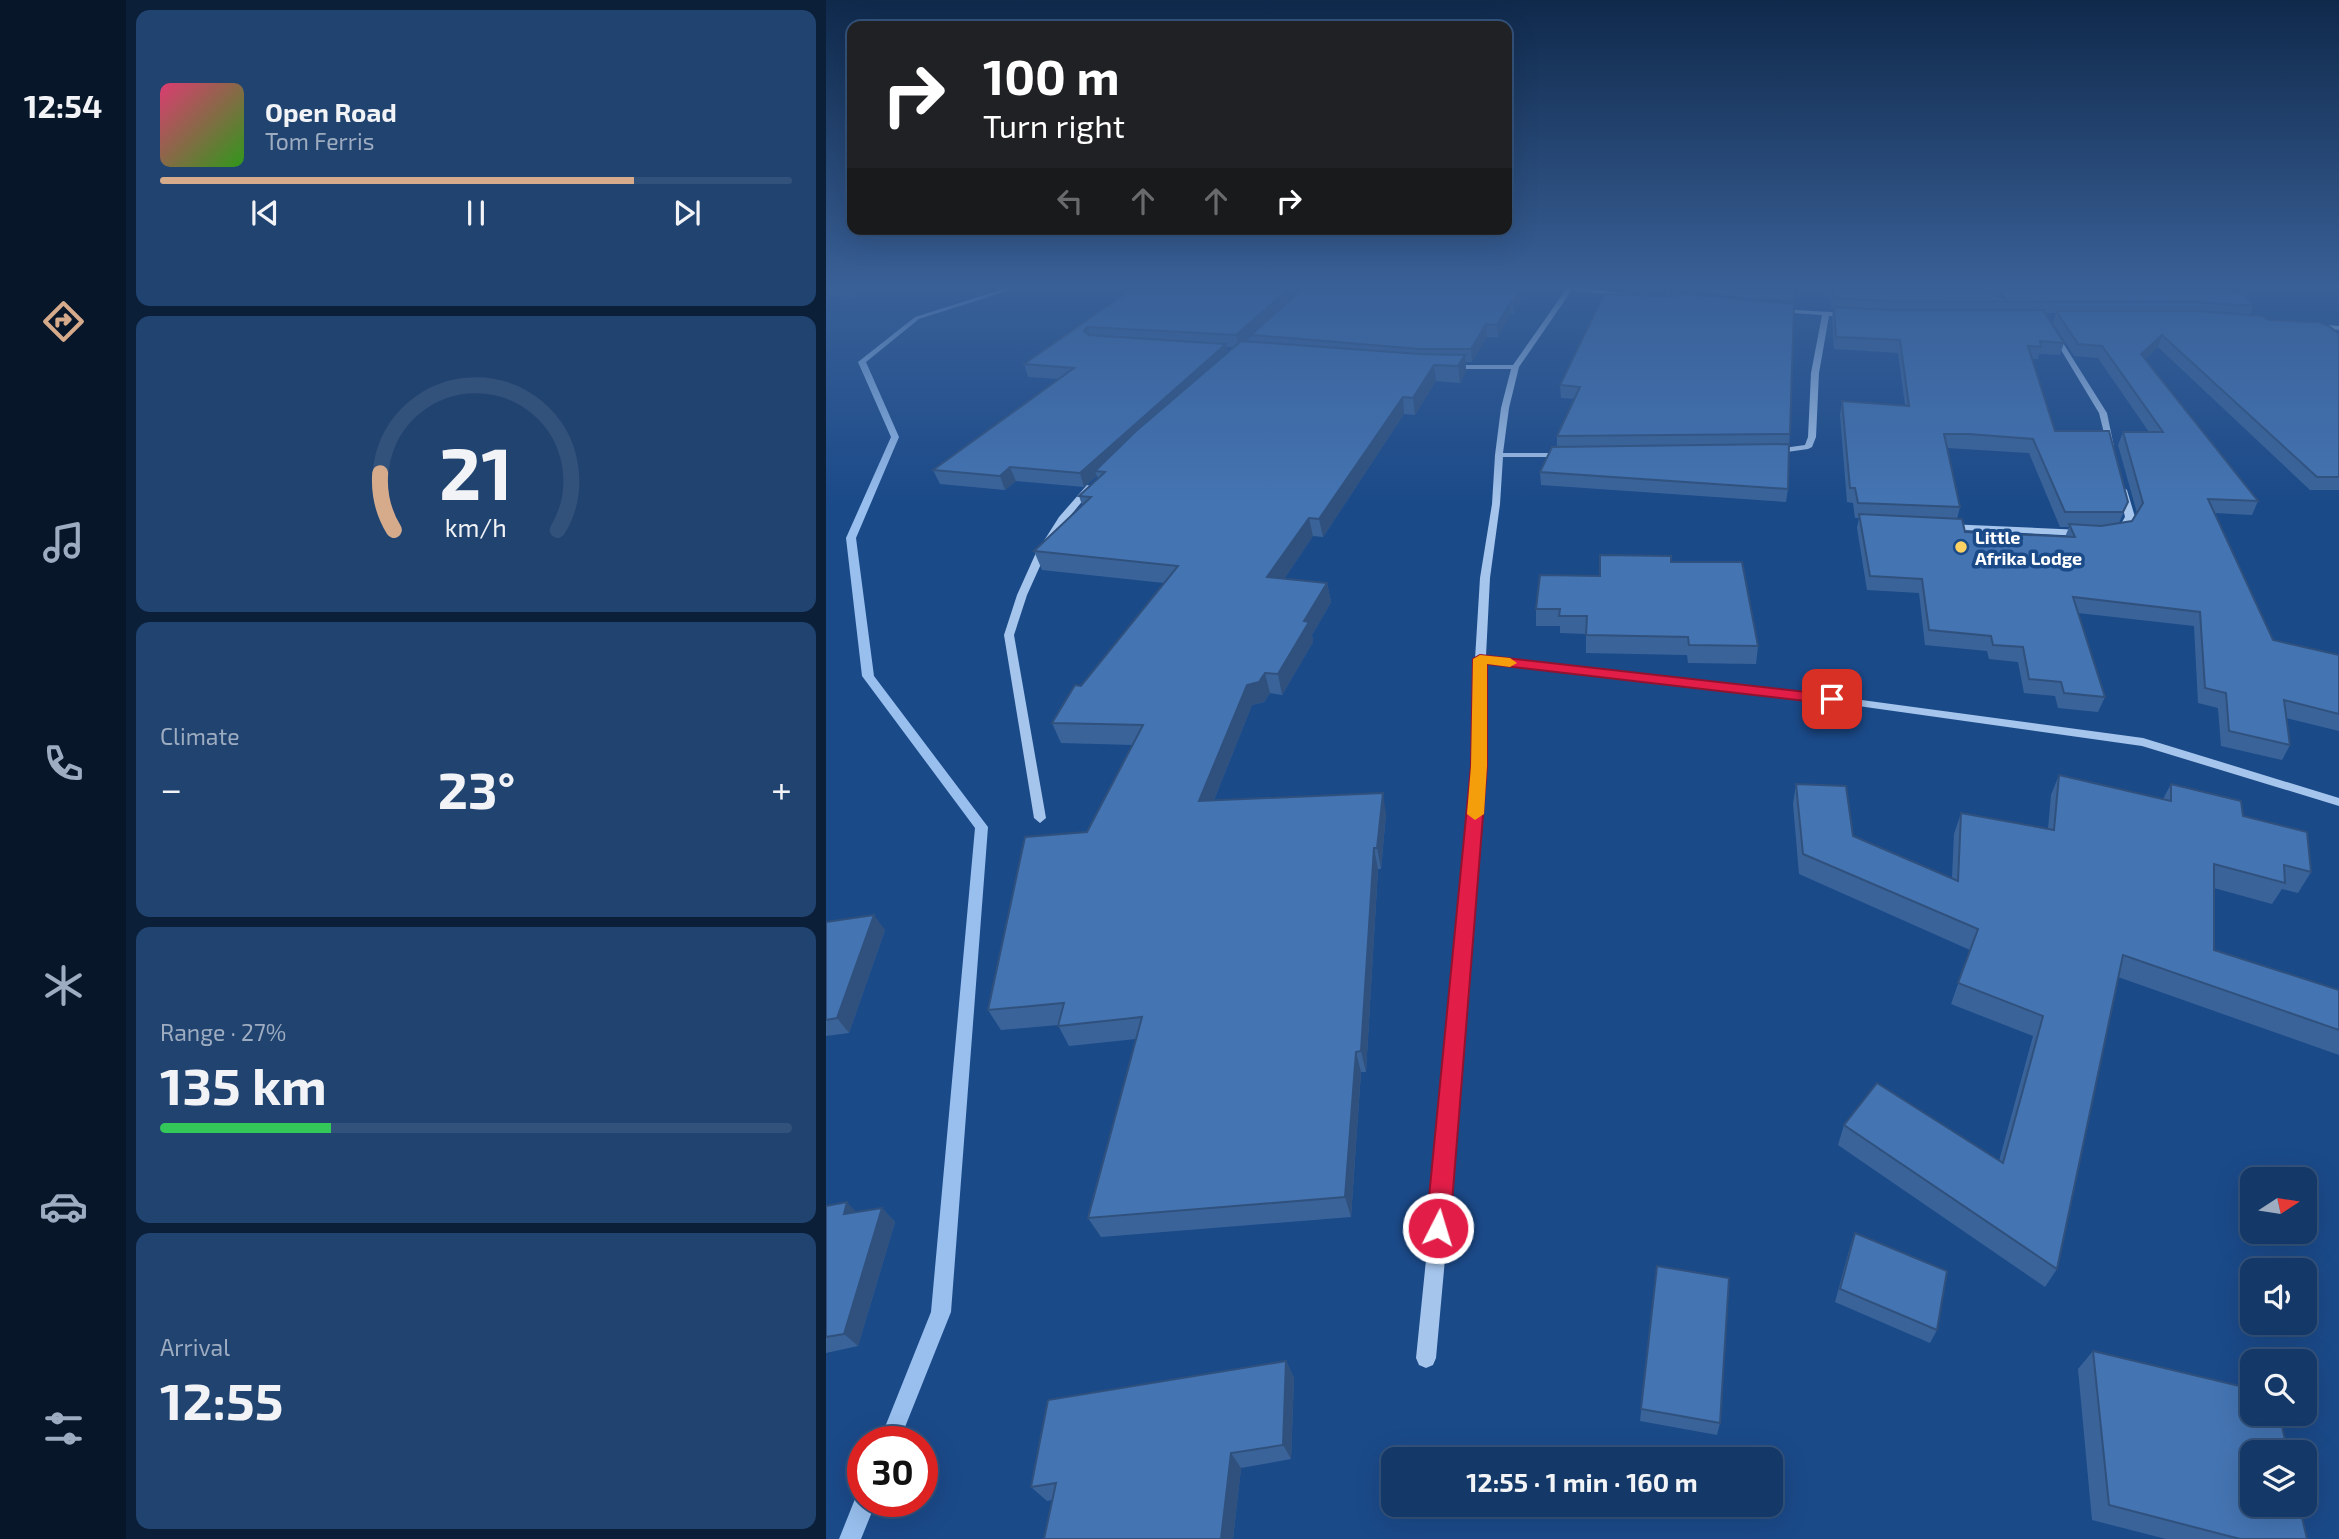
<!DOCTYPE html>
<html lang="en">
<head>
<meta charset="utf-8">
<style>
  body { margin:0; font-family:"Exo 2",sans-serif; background:#214370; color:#f1f3f6; height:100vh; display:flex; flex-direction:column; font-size:26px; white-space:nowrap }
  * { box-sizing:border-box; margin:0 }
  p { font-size:23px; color:#9dacc0 }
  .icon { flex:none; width:38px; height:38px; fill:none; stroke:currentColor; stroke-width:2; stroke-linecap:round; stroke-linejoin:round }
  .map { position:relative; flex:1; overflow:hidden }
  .details { display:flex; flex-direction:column; gap:10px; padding:10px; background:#0b1f39; width:700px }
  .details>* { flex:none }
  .top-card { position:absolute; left:21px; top:21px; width:665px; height:214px; border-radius:14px; box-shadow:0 7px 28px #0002,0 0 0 2px #33527b; background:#202124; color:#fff; overflow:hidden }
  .needle { width:46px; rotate:78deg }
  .fabs { position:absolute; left:1414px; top:1167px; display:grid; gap:14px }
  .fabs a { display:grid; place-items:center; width:77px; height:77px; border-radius:14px; background:#143867; box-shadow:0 7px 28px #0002,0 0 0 2px #33527b; font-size:35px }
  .speed { position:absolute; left:21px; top:1426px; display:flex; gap:14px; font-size:35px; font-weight:700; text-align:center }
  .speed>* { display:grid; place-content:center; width:91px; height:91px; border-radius:50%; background:#143867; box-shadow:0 7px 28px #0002,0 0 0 2px #33527b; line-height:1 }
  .speed .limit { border:10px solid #d22; background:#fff; color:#111 }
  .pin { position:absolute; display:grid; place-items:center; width:60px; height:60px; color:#fff; margin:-30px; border-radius:14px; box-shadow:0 4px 10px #0006 }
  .me { position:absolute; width:77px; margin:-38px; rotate:5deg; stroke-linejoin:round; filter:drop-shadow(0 0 5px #0008) }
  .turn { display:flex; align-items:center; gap:24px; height:147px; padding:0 21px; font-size:32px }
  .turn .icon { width:91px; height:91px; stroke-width:2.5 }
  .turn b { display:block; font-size:49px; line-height:60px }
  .lanes { display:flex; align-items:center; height:66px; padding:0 21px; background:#0003; justify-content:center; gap:35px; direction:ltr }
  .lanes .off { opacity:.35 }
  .big { font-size:52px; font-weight:700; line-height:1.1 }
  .details .card { flex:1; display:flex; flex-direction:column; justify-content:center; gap:10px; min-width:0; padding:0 24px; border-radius:14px; background:#214370 }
  .details .dial { align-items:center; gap:0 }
  .dial svg { height:182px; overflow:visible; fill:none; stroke:#33527b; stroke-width:7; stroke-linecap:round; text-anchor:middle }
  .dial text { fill:#f1f3f6; stroke:none }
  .song { display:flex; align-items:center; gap:21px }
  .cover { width:84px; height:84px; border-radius:10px; background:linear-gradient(135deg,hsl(340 70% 55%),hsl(110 70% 35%)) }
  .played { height:7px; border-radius:4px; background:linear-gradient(90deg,#d6ab8b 75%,#33527b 75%) }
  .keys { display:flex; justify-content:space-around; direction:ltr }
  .heat { display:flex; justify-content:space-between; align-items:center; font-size:38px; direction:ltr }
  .charge { height:10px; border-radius:5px; background:linear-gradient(90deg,#34c759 27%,#33527b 0) }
  .trip { position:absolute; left:555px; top:1447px; width:402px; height:70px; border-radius:14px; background:#143867; box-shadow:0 7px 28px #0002,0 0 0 2px #33527b; font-weight:700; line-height:70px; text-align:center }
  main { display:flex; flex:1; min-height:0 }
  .menu { display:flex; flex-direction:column; width:126px; justify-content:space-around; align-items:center; background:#081629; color:#9dacc0 }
  .menu .icon { width:49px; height:49px }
  .menu .active { color:#d6ab8b }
  .menu b { font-size:32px; color:#f1f3f6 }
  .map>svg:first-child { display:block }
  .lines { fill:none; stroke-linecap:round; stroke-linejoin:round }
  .stream { fill:#98bfee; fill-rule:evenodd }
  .minor { fill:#a5c5ec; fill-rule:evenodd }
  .wall { fill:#3a6499; fill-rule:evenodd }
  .shaded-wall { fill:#30517d }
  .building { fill:#4474b2; stroke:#30517d; stroke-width:2 }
  .route { fill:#e11d48; stroke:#92132f; stroke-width:2 }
  .slow { fill:#f59e0b }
  .poi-dot { fill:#fdd262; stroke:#1b4a89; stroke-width:2.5 }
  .labels { text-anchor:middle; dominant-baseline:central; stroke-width:7; stroke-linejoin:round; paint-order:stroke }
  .far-poi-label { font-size:18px; font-weight:bold; fill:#fff; stroke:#1b4a89; text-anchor:start }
</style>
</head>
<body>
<main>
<nav class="menu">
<b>12:54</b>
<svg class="icon active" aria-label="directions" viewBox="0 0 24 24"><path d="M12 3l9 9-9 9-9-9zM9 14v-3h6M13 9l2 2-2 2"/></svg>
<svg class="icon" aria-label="music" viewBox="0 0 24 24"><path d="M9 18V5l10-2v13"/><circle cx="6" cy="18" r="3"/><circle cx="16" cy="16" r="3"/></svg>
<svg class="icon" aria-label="phone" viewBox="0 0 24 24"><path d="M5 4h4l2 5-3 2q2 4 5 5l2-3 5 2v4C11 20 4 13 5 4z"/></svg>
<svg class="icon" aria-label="climate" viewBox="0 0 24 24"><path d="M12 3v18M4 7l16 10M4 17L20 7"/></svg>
<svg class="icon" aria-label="car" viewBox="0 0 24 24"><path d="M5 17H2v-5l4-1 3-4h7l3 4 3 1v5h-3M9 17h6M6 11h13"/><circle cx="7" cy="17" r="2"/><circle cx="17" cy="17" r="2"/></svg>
<svg class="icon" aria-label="filters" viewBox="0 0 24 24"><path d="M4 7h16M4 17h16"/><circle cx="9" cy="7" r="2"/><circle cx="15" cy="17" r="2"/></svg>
</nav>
<section class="details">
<div class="card">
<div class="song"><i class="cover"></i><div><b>Open Road</b><p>Tom Ferris</p></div></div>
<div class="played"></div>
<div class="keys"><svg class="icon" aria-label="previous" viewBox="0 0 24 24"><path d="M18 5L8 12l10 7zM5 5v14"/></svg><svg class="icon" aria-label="pause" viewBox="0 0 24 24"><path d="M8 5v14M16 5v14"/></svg><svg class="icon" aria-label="next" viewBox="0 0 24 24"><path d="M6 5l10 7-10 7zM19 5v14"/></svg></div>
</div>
<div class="card dial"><svg viewBox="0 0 100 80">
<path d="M14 69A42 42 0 1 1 86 69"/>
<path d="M14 69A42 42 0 0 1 8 44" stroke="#d6ab8b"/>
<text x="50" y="56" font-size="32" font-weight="700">21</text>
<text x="50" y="72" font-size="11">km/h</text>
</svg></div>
<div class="card"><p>Climate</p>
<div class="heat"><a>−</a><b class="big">23°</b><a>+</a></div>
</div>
<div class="card"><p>Range · 27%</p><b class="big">135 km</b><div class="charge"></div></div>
<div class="card"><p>Arrival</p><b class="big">12:55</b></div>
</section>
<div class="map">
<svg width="1513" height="1539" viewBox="0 0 1513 1539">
  <rect width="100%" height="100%" fill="#1b4a89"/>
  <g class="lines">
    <g class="stream">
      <path d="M 181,288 L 190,288 L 93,319 L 40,362 L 73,437 L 30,538 L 48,676 L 162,827 L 125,1312 L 73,1442 L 53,1442 L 105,1312 L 149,828 L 36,676 L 20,538 L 65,437 L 32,362 L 89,317 Z"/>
      <path d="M 37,1492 L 37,1502 L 50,1502 L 35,1539 L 13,1539 L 31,1494 Z"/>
    </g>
    <g class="minor">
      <path d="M 741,288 L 758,288 L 813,296 L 810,298 L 746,290 L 693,367 L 683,408 L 677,453 L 740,453 L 744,455 L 740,457 L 677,457 L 674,504 L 664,578 L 660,656 L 954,689 L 1317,738 L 1513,798 L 1513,806 L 1316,746 L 954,695 L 659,663 L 659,766 L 643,995 L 610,1358 L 607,1365 L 600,1368 L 593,1365 L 590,1358 L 627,995 L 647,766 L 649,659 L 654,578 L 666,504 L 669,455 L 675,408 L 685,369 L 623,369 L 619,367 L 623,365 L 687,365 Z"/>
      <path d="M 953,309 L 1022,313 L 1025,315 L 1022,317 L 1003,316 L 993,373 L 990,437 L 986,447 L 982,449 L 947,454 L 944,454 L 944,450 L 979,445 L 982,437 L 985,373 L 996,315 L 951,312 L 950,311 Z"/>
      <path d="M 1492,324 L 1513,326 L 1513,330 L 1490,327 L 1489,326 Z"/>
      <path d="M 1229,333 L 1232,335 L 1281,413 L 1288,447 L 1281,445 L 1273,413 L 1226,335 Z"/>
      <path d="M 261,485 L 268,487 L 240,521 L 219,555 L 201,595 L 188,635 L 220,818 L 214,823 L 208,818 L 178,635 L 191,595 L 209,555 L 233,517 Z"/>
      <path d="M 1297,487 L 1301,490 L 1309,517 L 1299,533 L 1292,535 L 1287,532 L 1292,529 L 1299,517 L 1293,490 Z"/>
      <path d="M 1121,524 L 1256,530 L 1261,533 L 1256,536 L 1118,529 L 1118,525 Z"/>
    </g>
  </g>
  <g class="wall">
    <path d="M 0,288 L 46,288 L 31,297 L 5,296 L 0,300 Z"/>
    <path d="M 307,288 L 705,288 L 688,314 L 685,313 L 672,337 L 661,337 L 646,362 L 640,362 L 640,371 L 634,383 L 610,381 L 589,415 L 578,414 L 497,537 L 487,536 L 458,579 L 501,583 L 505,602 L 486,635 L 487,642 L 456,695 L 444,693 L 438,702 L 426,705 L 388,800 L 560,814 L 555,869 L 552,869 L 540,1072 L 535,1072 L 525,1217 L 275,1237 L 262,1218 L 310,1039 L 243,1046 L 232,1025 L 175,1030 L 162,1010 L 261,832 L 307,745 L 235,743 L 226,723 L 338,583 L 216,570 L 208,551 L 256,505 L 253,496 L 272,479 L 271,476 L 258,487 L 190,481 L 179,490 L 114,484 L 107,470 L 233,379 L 202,377 L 198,364 ZM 400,347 L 407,347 L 402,352 Z"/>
    <path d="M 837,288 L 968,288 L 962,489 L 960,502 L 715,485 L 714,472 L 731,447 L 731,436 L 749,399 L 735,398 L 734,385 L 848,297 L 848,296 L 841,295 Z"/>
    <path d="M 1005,288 L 1150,288 L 1160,292 L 1157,288 L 1404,288 L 1409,293 L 1428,306 L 1424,315 L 1442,320 L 1513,334 L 1513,490 L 1484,490 L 1332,347 L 1319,359 L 1432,501 L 1426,515 L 1389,513 L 1447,640 L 1513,655 L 1513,731 L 1460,718 L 1464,745 L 1456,760 L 1395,746 L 1392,708 L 1372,703 L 1368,626 L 1252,613 L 1279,697 L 1272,712 L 1232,708 L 1229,696 L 1198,693 L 1192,662 L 1163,659 L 1161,651 L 1099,645 L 1093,593 L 1041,590 L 1031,528 L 1033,518 L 1029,518 L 1027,503 L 1021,502 L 1014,415 L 1016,401 L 1079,405 L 1072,353 L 1008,349 L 1006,319 L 1007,309 L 1005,309 L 1004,295 ZM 1219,313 L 1230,313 L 1227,323 L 1248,356 L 1272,358 L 1323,432 L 1297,432 L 1292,445 L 1311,513 L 1306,521 L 1293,523 L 1302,502 L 1229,431 L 1206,359 L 1212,359 L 1213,354 L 1234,355 L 1238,343 ZM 1121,448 L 1203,453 L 1234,527 L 1243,527 L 1239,537 L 1139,532 L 1131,519 L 1134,507 Z"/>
    <path d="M 845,562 L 932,646 L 930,664 L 862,663 L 861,655 L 760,653 L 760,634 L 734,633 L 734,626 L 710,626 L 710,609 L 774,576 Z"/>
    <path d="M 1233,775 L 1337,799 L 1345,784 L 1417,816 L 1485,872 L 1472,893 L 1456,889 L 1446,904 L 1388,888 L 1388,950 L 1513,990 L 1513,1055 L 1292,977 L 1231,1269 L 1219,1287 L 1012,1145 L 1018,1125 L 1173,1161 L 1207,1036 L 1125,1004 L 1144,950 L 973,874 L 967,804 L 970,784 L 1027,836 L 1126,878 L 1128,834 L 1135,813 L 1222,829 L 1225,795 Z"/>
    <path d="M 0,922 L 59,930 L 23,1033 L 0,1036 Z"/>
    <path d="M 0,1206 L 31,1212 L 56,1208 L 69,1222 L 32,1346 L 0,1353 Z"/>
    <path d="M 1029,1233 L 1111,1330 L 1104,1343 L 1009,1302 L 1024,1247 Z"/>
    <path d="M 831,1266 L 894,1423 L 891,1435 L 814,1421 Z"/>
    <path d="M 1267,1351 L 1481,1539 L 1340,1539 L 1266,1520 L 1252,1369 Z"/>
    <path d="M 460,1361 L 468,1378 L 465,1459 L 415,1468 L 407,1539 L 410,1539 L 218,1539 L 226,1500 L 221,1501 L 205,1487 L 222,1400 Z"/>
  </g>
  <g class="shaded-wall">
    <path d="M 0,288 L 5,296 L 0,300 Z"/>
    <path d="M 27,288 L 46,288 L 31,297 Z"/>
    <path d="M 464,288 L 479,288 L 413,347 L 410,335 Z"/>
    <path d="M 697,288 L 705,288 L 688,314 L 687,302 Z"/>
    <path d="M 685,302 L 685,313 L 672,337 L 671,325 Z"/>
    <path d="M 660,324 L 661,337 L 646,362 L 645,349 Z"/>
    <path d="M 261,327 L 265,339 L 258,331 Z"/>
    <path d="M 1336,335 L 1332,347 L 1311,366 L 1315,354 Z"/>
    <path d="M 400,344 L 403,356 L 269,471 L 271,476 L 258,487 L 254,473 Z"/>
    <path d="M 639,355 L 640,371 L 634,383 L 632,366 Z"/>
    <path d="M 608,365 L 610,381 L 589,415 L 587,398 Z"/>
    <path d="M 577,397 L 578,414 L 497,537 L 493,519 Z"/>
    <path d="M 184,467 L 190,481 L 179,490 L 174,476 Z"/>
    <path d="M 483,518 L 487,536 L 446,597 L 441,577 Z"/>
    <path d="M 501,583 L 505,602 L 486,635 L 487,642 L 456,695 L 452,674 L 478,621 Z"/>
    <path d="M 439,673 L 444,693 L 438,702 L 426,705 L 379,822 L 373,801 L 421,685 Z"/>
    <path d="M 557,793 L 560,814 L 555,869 L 551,848 Z"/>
    <path d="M 548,848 L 552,869 L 540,1072 L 535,1051 Z"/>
    <path d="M 48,915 L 59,930 L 23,1033 L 11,1018 Z"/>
    <path d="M 530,1052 L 535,1072 L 525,1217 L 519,1197 Z"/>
    <path d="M 21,1202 L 34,1216 L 18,1214 Z"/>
    <path d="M 56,1208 L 69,1222 L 32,1346 L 18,1334 Z"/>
    <path d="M 460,1361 L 468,1378 L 465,1459 L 457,1445 Z"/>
    <path d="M 405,1453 L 415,1468 L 407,1539 L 395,1539 Z"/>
  </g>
  <g class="building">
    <path d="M 307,288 L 464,288 L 410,335 L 261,327 L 258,331 L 263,335 L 400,344 L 254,473 L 184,467 L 174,476 L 107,470 L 248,368 L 198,364 Z"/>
    <path d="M 477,288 L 697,288 L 687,302 L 685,302 L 671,325 L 660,324 L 645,349 L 594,349 L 425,335 Z"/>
    <path d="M 841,288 L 968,288 L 968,301 L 926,299 L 842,289 Z"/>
    <path d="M 1006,288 L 1150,288 L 1180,299 L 1170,288 L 1404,288 L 1409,293 L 1416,293 L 1428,306 L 1371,302 L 1062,301 L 1007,298 Z"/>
    <path d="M 848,293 L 968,304 L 964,434 L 731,436 L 754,387 L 734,385 L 778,294 L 851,297 Z"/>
    <path d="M 1008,307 L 1062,310 L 1217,310 L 1238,343 L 1214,341 L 1215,347 L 1202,346 L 1229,431 L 1283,431 L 1302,502 L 1297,512 L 1239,512 L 1207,439 L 1143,434 L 1118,434 L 1134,507 L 1032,503 L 1029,488 L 1024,488 L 1016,401 L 1083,406 L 1074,340 L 1010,337 Z"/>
    <path d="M 1230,311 L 1371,311 L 1437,316 L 1442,320 L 1493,322 L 1503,326 L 1513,334 L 1513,477 L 1491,477 L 1336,335 L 1315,354 L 1432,501 L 1382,499 L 1447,640 L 1513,655 L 1513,714 L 1458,700 L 1464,745 L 1403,731 L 1400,693 L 1379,688 L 1374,612 L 1247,597 L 1279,697 L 1238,693 L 1235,682 L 1203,679 L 1197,647 L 1167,645 L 1165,636 L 1103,630 L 1096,579 L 1044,576 L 1033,514 L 1136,519 L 1139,532 L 1249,537 L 1243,524 L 1275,526 L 1306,521 L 1317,503 L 1297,432 L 1337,432 L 1276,346 L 1252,344 Z"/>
    <path d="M 415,341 L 593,354 L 639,355 L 632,366 L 608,365 L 587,398 L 577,397 L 493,519 L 483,518 L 441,577 L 501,583 L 478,621 L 483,622 L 452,674 L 439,673 L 433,682 L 421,685 L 373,801 L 557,793 L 551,848 L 548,848 L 535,1051 L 530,1052 L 519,1197 L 262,1218 L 316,1017 L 232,1026 L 238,1003 L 162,1010 L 199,837 L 261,832 L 317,725 L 226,723 L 249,685 L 255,686 L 352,566 L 208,551 L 265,497 L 253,496 L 279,472 L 269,471 L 310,431 Z"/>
    <path d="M 963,444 L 962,489 L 714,472 L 726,447 Z"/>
    <path d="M 774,555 L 845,556 L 845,562 L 916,562 L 932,646 L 863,645 L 862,637 L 760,635 L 761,616 L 733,616 L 734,609 L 710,609 L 714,575 L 774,576 Z"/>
    <path d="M 1233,775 L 1345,801 L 1345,784 L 1415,801 L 1417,816 L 1481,832 L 1485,872 L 1458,865 L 1459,883 L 1388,864 L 1388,950 L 1513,990 L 1513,1030 L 1297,955 L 1231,1269 L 1018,1125 L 1051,1083 L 1177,1163 L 1217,1016 L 1132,983 L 1152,929 L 977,854 L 970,784 L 1020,786 L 1027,836 L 1132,881 L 1135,813 L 1228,830 Z"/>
    <path d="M 48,915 L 11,1018 L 0,1020 L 0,922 Z"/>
    <path d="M 21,1202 L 18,1214 L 56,1208 L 18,1334 L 0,1337 L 0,1206 Z"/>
    <path d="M 1029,1233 L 1121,1271 L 1111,1330 L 1014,1289 Z"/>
    <path d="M 831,1266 L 903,1278 L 894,1423 L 815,1409 Z"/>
    <path d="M 1267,1351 L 1426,1389 L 1426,1414 L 1453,1414 L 1462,1452 L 1426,1452 L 1426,1505 L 1473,1505 L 1481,1539 L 1414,1539 L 1283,1505 Z"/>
    <path d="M 460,1361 L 457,1445 L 405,1453 L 395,1539 L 218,1539 L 230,1483 L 205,1487 L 222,1400 Z"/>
  </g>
  <linearGradient id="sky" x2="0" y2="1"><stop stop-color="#0f294b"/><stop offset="0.57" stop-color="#396097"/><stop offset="1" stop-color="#396097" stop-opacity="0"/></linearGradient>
  <rect width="1513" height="503" fill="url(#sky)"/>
  <path class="route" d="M 654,655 L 1006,695 L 1013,699 L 1006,704 L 661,664 L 661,766 L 624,1228 L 620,1236 L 612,1240 L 604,1236 L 600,1228 L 645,766 L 647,659 Z"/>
  <path class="slow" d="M 654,655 L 684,658 L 691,663 L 684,667 L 661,664 L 661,766 L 658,814 L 649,820 L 641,814 L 645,766 L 647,659 Z"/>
  <circle class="poi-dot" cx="1135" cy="547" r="7"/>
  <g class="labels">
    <g class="far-poi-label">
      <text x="1149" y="537">Little<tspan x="1149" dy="21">Afrika Lodge</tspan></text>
    </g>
  </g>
</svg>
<div class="fabs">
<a><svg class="needle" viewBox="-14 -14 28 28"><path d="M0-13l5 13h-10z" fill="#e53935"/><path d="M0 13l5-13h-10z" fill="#9dacc0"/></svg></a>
<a><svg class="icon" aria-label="sound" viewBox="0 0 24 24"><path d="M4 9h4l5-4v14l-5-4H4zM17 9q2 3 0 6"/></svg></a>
<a><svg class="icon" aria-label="search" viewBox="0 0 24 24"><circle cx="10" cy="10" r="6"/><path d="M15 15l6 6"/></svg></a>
<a><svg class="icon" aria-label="layers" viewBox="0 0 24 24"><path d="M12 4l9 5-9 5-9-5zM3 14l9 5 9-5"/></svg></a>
</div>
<div class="speed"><div class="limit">30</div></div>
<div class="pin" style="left:1006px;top:699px;background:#d93025"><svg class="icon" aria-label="arrive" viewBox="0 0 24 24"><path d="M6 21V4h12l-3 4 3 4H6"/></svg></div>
<svg class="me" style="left:612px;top:1228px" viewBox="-20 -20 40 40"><circle r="17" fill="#e11d48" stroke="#fff" stroke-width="3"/><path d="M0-11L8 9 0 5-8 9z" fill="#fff"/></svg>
<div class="trip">12:55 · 1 min · 160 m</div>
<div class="top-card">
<div class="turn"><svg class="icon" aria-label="right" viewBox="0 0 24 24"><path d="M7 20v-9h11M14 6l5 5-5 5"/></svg><div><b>100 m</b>Turn right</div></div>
<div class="lanes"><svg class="icon off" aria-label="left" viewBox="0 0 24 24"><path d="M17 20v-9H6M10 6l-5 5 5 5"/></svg><svg class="icon off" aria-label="ahead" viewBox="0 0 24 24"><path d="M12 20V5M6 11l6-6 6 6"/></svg><svg class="icon off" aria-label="ahead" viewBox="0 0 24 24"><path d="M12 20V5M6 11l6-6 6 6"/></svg><svg class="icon" aria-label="right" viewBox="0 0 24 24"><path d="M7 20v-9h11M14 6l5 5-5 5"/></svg></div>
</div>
</div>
</main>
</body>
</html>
